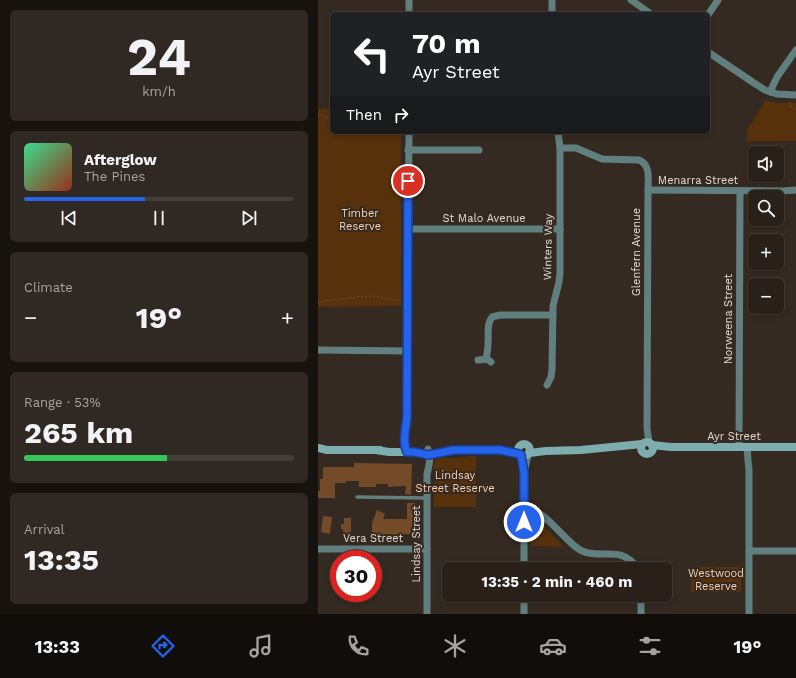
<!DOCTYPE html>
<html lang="en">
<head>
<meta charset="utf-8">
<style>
  body { margin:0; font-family:"Work Sans",sans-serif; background:#302822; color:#f1f3f6; height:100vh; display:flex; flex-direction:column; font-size:15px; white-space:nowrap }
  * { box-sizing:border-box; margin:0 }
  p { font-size:13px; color:#a5a3a2 }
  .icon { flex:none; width:22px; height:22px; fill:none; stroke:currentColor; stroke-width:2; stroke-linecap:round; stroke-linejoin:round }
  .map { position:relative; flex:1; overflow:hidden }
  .panel { display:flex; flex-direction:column; gap:10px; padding:10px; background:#16120e; width:318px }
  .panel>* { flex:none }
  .hud { position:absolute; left:12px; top:12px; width:380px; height:122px; border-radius:6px; box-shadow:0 2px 6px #0003,0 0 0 1px #443e38; background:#202124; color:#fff; overflow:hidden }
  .fabs { position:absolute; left:430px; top:146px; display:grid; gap:8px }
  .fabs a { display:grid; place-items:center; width:36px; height:36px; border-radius:6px; background:#282019; box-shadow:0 2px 6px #0003,0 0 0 1px #443e38; font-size:20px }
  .speed { position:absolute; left:12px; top:550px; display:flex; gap:8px; font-size:20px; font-weight:700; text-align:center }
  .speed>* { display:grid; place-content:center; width:52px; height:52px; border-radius:50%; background:#282019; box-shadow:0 2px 6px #0003,0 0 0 1px #443e38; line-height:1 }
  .speed .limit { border:6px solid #d22; background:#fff; color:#111 }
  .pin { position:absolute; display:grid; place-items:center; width:34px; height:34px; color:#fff; margin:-17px; border:2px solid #fff; border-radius:50%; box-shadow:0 1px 4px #0007 }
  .me { position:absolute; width:44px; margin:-22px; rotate:0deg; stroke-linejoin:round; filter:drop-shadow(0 0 3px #0008) }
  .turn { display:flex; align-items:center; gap:14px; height:84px; padding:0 16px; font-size:18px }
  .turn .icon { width:52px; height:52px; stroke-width:2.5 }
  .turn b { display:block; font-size:28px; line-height:34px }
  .then { display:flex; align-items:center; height:38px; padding:0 16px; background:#0003; gap:8px; font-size:15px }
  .big { font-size:30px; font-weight:700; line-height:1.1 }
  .panel .tile { flex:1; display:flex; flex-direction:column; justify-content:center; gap:6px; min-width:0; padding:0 14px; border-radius:6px; background:#302822 }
  .panel .dial { align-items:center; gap:0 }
  .dial b { font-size:52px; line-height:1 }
  .song { display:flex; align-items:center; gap:12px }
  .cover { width:48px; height:48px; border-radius:6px; background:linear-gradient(135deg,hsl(150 70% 55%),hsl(10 70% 35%)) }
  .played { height:4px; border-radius:2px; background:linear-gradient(90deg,#2563eb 45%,#443e38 45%) }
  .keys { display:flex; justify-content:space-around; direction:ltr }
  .heat { display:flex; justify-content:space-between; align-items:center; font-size:22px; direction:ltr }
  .charge { height:6px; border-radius:3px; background:linear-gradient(90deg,#34c759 53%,#443e38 0) }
  .trip { position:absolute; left:124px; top:562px; width:230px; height:40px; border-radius:6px; background:#282019; box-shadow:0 2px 6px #0003,0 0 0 1px #443e38; font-weight:700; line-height:40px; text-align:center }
  .tab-bar { display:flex; height:64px; justify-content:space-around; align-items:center; background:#100d0a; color:#a5a3a2 }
  .tab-bar .icon { width:28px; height:28px }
  .tab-bar .current { color:#2563eb }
  .tab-bar b { font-size:18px; color:#f1f3f6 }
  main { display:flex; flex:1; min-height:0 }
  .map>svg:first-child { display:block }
  .green { fill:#57310b }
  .building { fill:#744b28 }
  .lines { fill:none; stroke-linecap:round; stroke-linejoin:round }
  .path { stroke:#7a7169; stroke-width:1; stroke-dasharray:1 3; stroke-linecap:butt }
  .lane { stroke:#627f7f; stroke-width:3.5 }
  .street { stroke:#627f7f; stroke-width:7 }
  .secondary { stroke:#7eadaf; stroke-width:8 }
  .route-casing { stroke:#184099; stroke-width:10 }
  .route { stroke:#2563eb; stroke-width:7 }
  .labels { text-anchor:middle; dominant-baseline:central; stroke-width:4; stroke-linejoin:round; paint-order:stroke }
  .street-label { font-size:11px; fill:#e0d8d2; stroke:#352a21 }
  .park-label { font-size:11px; fill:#fad2b1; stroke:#352a21 }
</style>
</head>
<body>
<main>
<section class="panel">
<div class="tile dial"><b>24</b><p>km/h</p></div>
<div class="tile">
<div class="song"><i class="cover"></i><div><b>Afterglow</b><p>The Pines</p></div></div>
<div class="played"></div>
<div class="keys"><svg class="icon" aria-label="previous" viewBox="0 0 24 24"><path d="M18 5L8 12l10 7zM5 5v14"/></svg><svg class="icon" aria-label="pause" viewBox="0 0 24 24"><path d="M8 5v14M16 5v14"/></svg><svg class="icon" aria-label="next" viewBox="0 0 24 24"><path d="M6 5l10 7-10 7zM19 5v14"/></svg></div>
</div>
<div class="tile"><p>Climate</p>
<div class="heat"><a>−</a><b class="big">19°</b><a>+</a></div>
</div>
<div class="tile"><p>Range · 53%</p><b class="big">265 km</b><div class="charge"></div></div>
<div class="tile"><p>Arrival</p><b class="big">13:35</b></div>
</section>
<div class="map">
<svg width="478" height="614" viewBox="0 0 478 614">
  <rect width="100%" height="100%" fill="#352a21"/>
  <g class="green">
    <path d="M 448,100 L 458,103 L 478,103 L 478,141 L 429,141 L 429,130 Z"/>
    <path d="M 0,109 L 14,109 L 14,132 L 83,132 L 83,306 L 0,307 Z"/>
    <path d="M 153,456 L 158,456 L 158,507 L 116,507 L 116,464 L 117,460 L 122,458 L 140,458 Z"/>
    <path d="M 217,522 L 222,522 L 224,524 L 246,547 L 213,546 C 213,538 211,527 217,522 Z"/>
    <rect x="373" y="567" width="50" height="25"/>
  </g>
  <g class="building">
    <path d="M 36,463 L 94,464 L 93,495 L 87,494 L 88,486 L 70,487 L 70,484 L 58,484 L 58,487 L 41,487 L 41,481 L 28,481 L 28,483 L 17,483 L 17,498 L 0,498 L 0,491 L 2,491 L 2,479 L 5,479 L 5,467 L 36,467 Z"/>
    <path d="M 89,503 L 97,503 L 97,519 L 98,519 L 98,527 L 94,527 L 94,534 L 54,535 L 54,523 L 59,510 L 67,514 L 65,519 L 89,519 Z"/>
    <path d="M 5,516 L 14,517 L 12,534 L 3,532 Z"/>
    <path d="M 26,518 L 33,518 L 33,535 L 25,535 L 25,529 L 23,529 L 23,524 L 26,524 Z"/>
  </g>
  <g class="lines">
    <g class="path">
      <path d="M 472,102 L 473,107 L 478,110"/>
      <path d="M 0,115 L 14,118"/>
      <path d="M 0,302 L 40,297 L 56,296 L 83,301"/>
      <path d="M 392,575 L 405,574 L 413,578 L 420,574 L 424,574"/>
      <path d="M 409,584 L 413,578"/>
    </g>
    <path class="lane" d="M 39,497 L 109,498"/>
    <g class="street">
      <path d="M 313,0 L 333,14"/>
      <path d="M 91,14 L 91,0"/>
      <path d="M 234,14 L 234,0"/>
      <path d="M 390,15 L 400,0"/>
      <path d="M 390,52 L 436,83 L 447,90 L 459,94 L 478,95"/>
      <path d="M 452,92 L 459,77 L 478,50"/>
      <path d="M 242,148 L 258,148 L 284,159 L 321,160 C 333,165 330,179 330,190 L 329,428 L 331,443"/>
      <path d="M 90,150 L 161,150"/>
      <path d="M 330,190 L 464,191 L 478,190"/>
      <path d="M 90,229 L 242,229"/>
      <path d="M 0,350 L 90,351"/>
      <path d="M 168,359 C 169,354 170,348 170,343 C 171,334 168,325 174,317 L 182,315 L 235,315"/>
      <path d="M 160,360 L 169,359 L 173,362"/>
      <path d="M 229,385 L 233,377 L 234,370 L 235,306 L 241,282 L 242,273 L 242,148 L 240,132"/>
      <path d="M 421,447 L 422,191"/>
      <path d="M 429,447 L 430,460 L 431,470 L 431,614"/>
      <path d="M 89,453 L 87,445 L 89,417 L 91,132"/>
      <path d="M 206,506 C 223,511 233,523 245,535 C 251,541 256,547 264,551 C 284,560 304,544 320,569"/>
      <path d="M 0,549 L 109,549"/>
      <path d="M 431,551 L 478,551"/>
      <path d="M 206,569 L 206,473 L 210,455"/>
      <path d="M 109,614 L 109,474 C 111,466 113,458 110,449"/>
      <path d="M 206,614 L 206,595"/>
      <path d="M 323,614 L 323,595"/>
    </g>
    <g class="secondary">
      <circle cx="329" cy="448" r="6"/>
      <circle cx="206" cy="450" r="6"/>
      <path d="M 334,445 L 353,447 L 478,447"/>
      <path d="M 0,448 L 9,450 L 62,450"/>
      <path d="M 58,450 L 71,452 L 97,452 L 110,455 L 136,450 L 182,450 L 201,454"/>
      <path d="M 211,453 L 228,451 L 263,450 L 324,444"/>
    </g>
  </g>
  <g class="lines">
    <g class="route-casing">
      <path id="route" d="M 90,181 L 89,417 C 88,427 84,442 89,452 L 97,452 L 110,455 L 136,450 L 182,450 L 201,454 L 203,455 L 206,473 L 206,522"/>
    </g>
    <use href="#route" class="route"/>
  </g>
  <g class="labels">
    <g class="street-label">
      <text x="380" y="180">Menarra Street</text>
      <text x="166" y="218">St Malo Avenue</text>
      <text transform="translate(230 247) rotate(-89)">Winters Way</text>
      <text transform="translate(318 252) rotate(-90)">Glenfern Avenue</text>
      <text transform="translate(410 319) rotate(-90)">Norweena Street</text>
      <text x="416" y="436">Ayr Street</text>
      <text x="55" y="538">Vera Street</text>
      <text transform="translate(98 544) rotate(-90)">Lindsay Street</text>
    </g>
    <g class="park-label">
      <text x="42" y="213">Timber<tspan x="42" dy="13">Reserve</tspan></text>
      <text x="137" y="475">Lindsay<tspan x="137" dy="13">Street Reserve</tspan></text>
      <text x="398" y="573">Westwood<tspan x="398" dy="13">Reserve</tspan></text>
    </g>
  </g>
</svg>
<div class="fabs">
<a><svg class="icon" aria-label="sound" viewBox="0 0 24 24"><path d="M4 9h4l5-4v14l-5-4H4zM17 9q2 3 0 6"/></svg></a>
<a><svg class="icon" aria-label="search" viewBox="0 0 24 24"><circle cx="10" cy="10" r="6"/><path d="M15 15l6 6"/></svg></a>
<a>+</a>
<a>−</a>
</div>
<div class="speed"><div class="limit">30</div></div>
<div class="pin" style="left:90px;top:181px;background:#d93025"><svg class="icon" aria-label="arrive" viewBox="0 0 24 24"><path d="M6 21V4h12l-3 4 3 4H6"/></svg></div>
<svg class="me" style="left:206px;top:522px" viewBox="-20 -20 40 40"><circle r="17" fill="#2563eb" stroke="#fff" stroke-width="3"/><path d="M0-11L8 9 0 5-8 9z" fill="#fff"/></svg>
<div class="trip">13:35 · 2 min · 460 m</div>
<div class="hud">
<div class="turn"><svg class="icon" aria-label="left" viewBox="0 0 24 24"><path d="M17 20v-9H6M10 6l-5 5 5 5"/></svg><div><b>70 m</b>Ayr Street</div></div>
<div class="then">Then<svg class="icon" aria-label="right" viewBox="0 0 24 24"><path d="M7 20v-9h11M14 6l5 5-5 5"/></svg></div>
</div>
</div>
</main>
<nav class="tab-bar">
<b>13:33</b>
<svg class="icon current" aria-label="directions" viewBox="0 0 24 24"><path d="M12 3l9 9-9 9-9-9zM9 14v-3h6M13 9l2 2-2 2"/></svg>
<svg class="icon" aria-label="music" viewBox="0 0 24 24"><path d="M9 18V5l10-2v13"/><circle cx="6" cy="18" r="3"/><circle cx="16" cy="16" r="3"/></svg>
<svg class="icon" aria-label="phone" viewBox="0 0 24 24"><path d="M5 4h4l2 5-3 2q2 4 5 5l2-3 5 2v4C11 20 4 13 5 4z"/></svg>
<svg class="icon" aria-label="climate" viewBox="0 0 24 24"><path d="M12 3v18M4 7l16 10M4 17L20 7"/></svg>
<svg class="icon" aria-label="car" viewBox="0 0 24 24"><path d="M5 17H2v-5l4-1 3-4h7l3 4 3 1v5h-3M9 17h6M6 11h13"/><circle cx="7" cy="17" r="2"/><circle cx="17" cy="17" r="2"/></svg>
<svg class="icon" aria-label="filters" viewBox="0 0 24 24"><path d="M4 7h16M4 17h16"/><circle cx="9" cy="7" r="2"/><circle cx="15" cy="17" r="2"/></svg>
<b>19°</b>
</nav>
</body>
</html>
